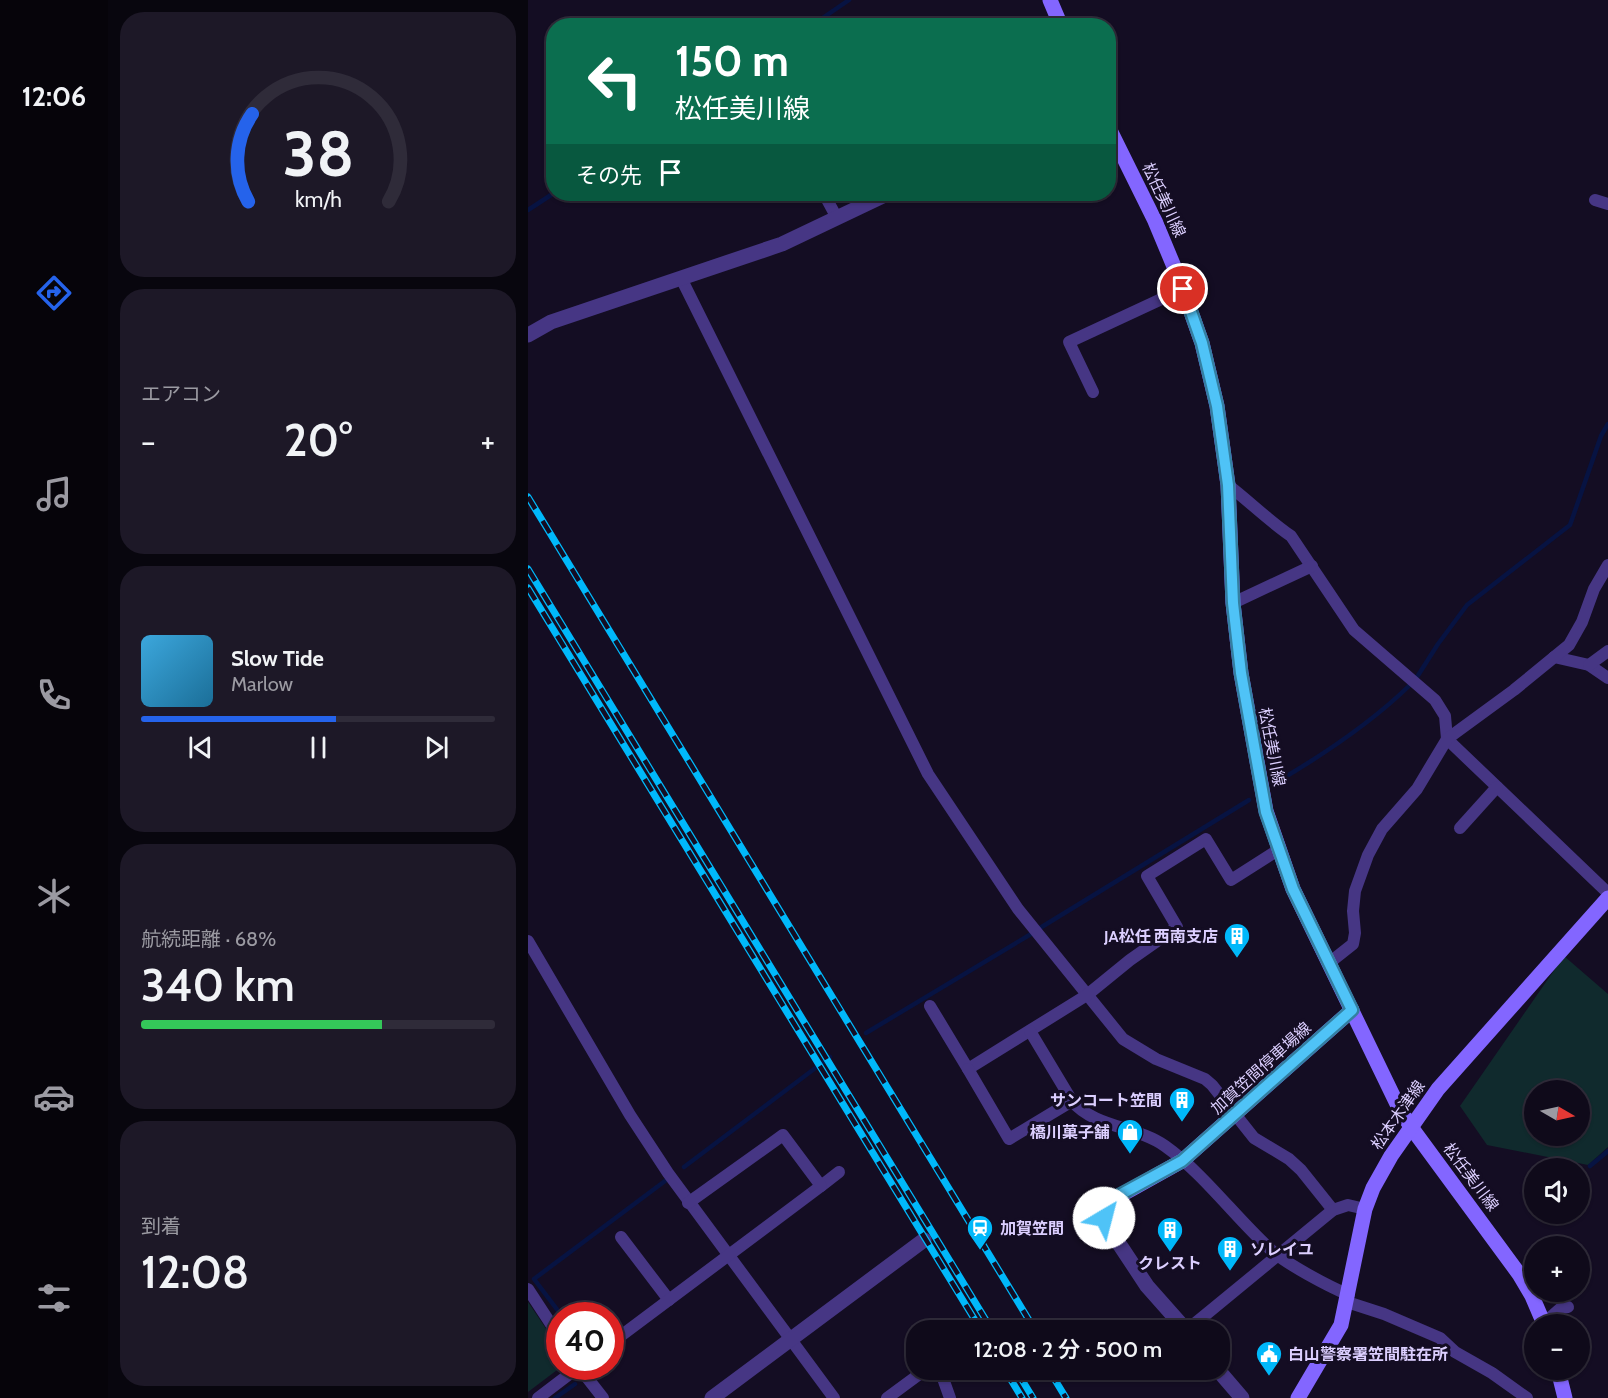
<!DOCTYPE html>
<html lang="ja">
<head>
<meta charset="utf-8">
<style>
  body { margin:0; font-family:Cabin,"Noto Sans JP",sans-serif; background:#1d1827; color:#f1f3f6; height:100vh; display:flex; flex-direction:column; font-size:22px; white-space:nowrap }
  * { box-sizing:border-box; margin:0 }
  p { font-size:20px; color:#9b9aa2 }
  .icon { flex:none; width:33px; height:33px; fill:none; stroke:currentColor; stroke-width:2; stroke-linecap:round; stroke-linejoin:round }
  .map { position:relative; flex:1; overflow:hidden }
  .details { display:flex; flex-direction:column; gap:12px; padding:12px; background:#08060e; width:420px }
  .details>* { flex:none }
  .guide { position:absolute; left:18px; top:18px; width:570px; height:183px; border-radius:24px; box-shadow:0 2px 4px #0004,0 0 0 2px #2f2b39; background:#0b6e4f; color:#fff; overflow:hidden }
  .needle { width:39px; rotate:99deg }
  .fabs { position:absolute; left:996px; top:1080px; display:grid; gap:12px }
  .fabs a { display:grid; place-items:center; width:66px; height:66px; border-radius:50%; background:#0f0a1a; box-shadow:0 2px 4px #0004,0 0 0 2px #2f2b39; font-size:30px }
  .speed { position:absolute; left:18px; top:1302px; display:flex; gap:12px; font-size:30px; font-weight:700; text-align:center }
  .speed>* { display:grid; place-content:center; width:78px; height:78px; border-radius:50%; background:#0f0a1a; box-shadow:0 2px 4px #0004,0 0 0 2px #2f2b39; line-height:1 }
  .speed .limit { border:9px solid #d22; background:#fff; color:#111 }
  .pin { position:absolute; display:grid; place-items:center; width:51px; height:51px; color:#fff; margin:-26px; border:3px solid #fff; border-radius:50%; box-shadow:0 2px 6px #0007 }
  .me { position:absolute; width:66px; margin:-33px; rotate:37deg; stroke-linejoin:round; filter:drop-shadow(0 0 4px #0008) }
  .turn { display:flex; align-items:center; gap:21px; height:126px; padding:0 30px; font-size:27px }
  .turn .icon { width:78px; height:78px; stroke-width:2.5 }
  .turn b { display:block; font-size:42px; line-height:51px }
  .then { display:flex; align-items:center; height:57px; padding:0 30px; background:#0003; gap:12px; font-size:22px }
  .big { font-size:45px; font-weight:600; line-height:1.1 }
  .details .widget { flex:1; display:flex; flex-direction:column; justify-content:center; gap:9px; min-width:0; padding:0 21px; border-radius:24px; background:#1d1827 }
  .details .dial { align-items:center; gap:0 }
  .dial svg { height:156px; overflow:visible; fill:none; stroke:#2f2b39; stroke-width:7; stroke-linecap:round; text-anchor:middle }
  .dial text { fill:#f1f3f6; stroke:none }
  .song { display:flex; align-items:center; gap:18px }
  .cover { width:72px; height:72px; border-radius:9px; background:linear-gradient(135deg,hsl(200 70% 55%),hsl(200 70% 35%)) }
  .played { height:6px; border-radius:3px; background:linear-gradient(90deg,#2563eb 55%,#2f2b39 55%) }
  .keys { display:flex; justify-content:space-around; direction:ltr }
  .heat { display:flex; justify-content:space-between; align-items:center; font-size:33px; direction:ltr }
  .charge { height:9px; border-radius:4px; background:linear-gradient(90deg,#34c759 68%,#2f2b39 0) }
  .trip { position:absolute; left:378px; top:1320px; width:324px; height:60px; border-radius:24px; background:#0f0a1a; box-shadow:0 2px 4px #0004,0 0 0 2px #2f2b39; font-weight:600; line-height:60px; text-align:center }
  main { display:flex; flex:1; min-height:0 }
  .dock { display:flex; flex-direction:column; width:108px; justify-content:space-around; align-items:center; background:#06040a; color:#9b9aa2 }
  .dock .icon { width:42px; height:42px }
  .dock .selected { color:#2563eb }
  .dock b { font-size:27px; color:#f1f3f6 }
  .map>svg:first-child { display:block }
  .green { fill:#102a2d; fill-rule:evenodd }
  .lines { fill:none; stroke-linecap:round; stroke-linejoin:round }
  .stream { stroke:#071342; stroke-width:4.5 }
  .minor { stroke:#463684; stroke-width:12 }
  .tertiary { stroke:#463684; stroke-width:15 }
  .secondary { stroke:#8366ff; stroke-width:15 }
  .rail-casing { stroke:#00b8fa; stroke-width:7 }
  .rail { stroke:#140d23; stroke-width:4.5; stroke-dasharray:14; stroke-linecap:butt }
  .route-casing { stroke:#337fa1; stroke-width:15 }
  .route { stroke:#4fc3f7; stroke-width:10 }
  .labels { text-anchor:middle; dominant-baseline:central; stroke-width:6; stroke-linejoin:round; paint-order:stroke }
  .street-label { font-size:16px; fill:#dccfff; stroke:#140d23 }
  .poi-label { font-size:16px; font-weight:bold; fill:#dccfff; stroke:#140d23; text-anchor:end }
</style>
</head>
<body>
<main>
<nav class="dock">
<b>12:06</b>
<svg class="icon selected" aria-label="directions" viewBox="0 0 24 24"><path d="M12 3l9 9-9 9-9-9zM9 14v-3h6M13 9l2 2-2 2"/></svg>
<svg class="icon" aria-label="music" viewBox="0 0 24 24"><path d="M9 18V5l10-2v13"/><circle cx="6" cy="18" r="3"/><circle cx="16" cy="16" r="3"/></svg>
<svg class="icon" aria-label="phone" viewBox="0 0 24 24"><path d="M5 4h4l2 5-3 2q2 4 5 5l2-3 5 2v4C11 20 4 13 5 4z"/></svg>
<svg class="icon" aria-label="climate" viewBox="0 0 24 24"><path d="M12 3v18M4 7l16 10M4 17L20 7"/></svg>
<svg class="icon" aria-label="car" viewBox="0 0 24 24"><path d="M5 17H2v-5l4-1 3-4h7l3 4 3 1v5h-3M9 17h6M6 11h13"/><circle cx="7" cy="17" r="2"/><circle cx="17" cy="17" r="2"/></svg>
<svg class="icon" aria-label="filters" viewBox="0 0 24 24"><path d="M4 7h16M4 17h16"/><circle cx="9" cy="7" r="2"/><circle cx="15" cy="17" r="2"/></svg>
</nav>
<section class="details">
<div class="widget dial"><svg viewBox="0 0 100 80">
<path d="M14 69A42 42 0 1 1 86 69"/>
<path d="M14 69A42 42 0 0 1 16 24" stroke="#2563eb"/>
<text x="50" y="56" font-size="32" font-weight="700">38</text>
<text x="50" y="72" font-size="11">km/h</text>
</svg></div>
<div class="widget"><p>エアコン</p>
<div class="heat"><a>−</a><b class="big">20°</b><a>+</a></div>
</div>
<div class="widget">
<div class="song"><i class="cover"></i><div><b>Slow Tide</b><p>Marlow</p></div></div>
<div class="played"></div>
<div class="keys"><svg class="icon" aria-label="previous" viewBox="0 0 24 24"><path d="M18 5L8 12l10 7zM5 5v14"/></svg><svg class="icon" aria-label="pause" viewBox="0 0 24 24"><path d="M8 5v14M16 5v14"/></svg><svg class="icon" aria-label="next" viewBox="0 0 24 24"><path d="M6 5l10 7-10 7zM19 5v14"/></svg></div>
</div>
<div class="widget"><p>航続距離 · 68%</p><b class="big">340 km</b><div class="charge"></div></div>
<div class="widget"><p>到着</p><b class="big">12:08</b></div>
</section>
<div class="map">
<svg width="1080" height="1398" viewBox="0 0 1080 1398">
  <rect width="100%" height="100%" fill="#140d23"/>
  <g class="green">
    <path d="M 1036,956 L 1080,994 L 1080,1147 L 1060,1165 L 959,1145 L 932,1106 ZM 1006,1090 L 1052,1090 L 1052,1136 L 1006,1136 Z"/>
    <path d="M 0,1302 L 31,1348 L 32,1366 L 33,1367 L 0,1392 Z"/>
  </g>
  <g class="lines">
    <g class="stream">
      <path d="M 283,26 L 321,0"/>
      <path d="M 0,210 L 26,193"/>
      <path d="M 889,677 L 910,644 L 939,605 L 1042,525 L 1073,436 L 1080,424"/>
      <path d="M 747,783 C 795,755 842,724 882,685"/>
      <path d="M 512,928 L 721,800"/>
      <path d="M 338,1033 L 503,934"/>
      <path d="M 1062,1166 L 1080,1151"/>
      <path d="M 156,1167 L 302,1057"/>
      <path d="M 34,1316 L 6,1279 L 137,1181"/>
      <path d="M 66,1369 L 70,1366"/>
      <path d="M 27,1398 L 47,1384"/>
    </g>
    <g class="minor">
      <path d="M 296,194 L 309,218"/>
      <path d="M 1067,200 L 1080,204"/>
      <path d="M 153,278 L 400,774 L 490,909 L 595,1039 L 628,1059 L 677,1079 L 684,1085 L 726,1138 L 761,1159 L 773,1170 L 805,1210"/>
      <path d="M 565,392 L 541,342 L 655,289"/>
      <path d="M 700,485 C 722,502 741,521 763,536 L 826,630 L 907,700 L 917,716 L 919,739 L 1080,893"/>
      <path d="M 705,603 L 784,566"/>
      <path d="M 1026,657 L 1061,665 L 1080,678"/>
      <path d="M 1061,665 L 1080,651"/>
      <path d="M 932,828 L 969,787"/>
      <path d="M 0,941 L 102,1115 L 140,1173 L 306,1398"/>
      <path d="M 801,963 L 825,944 L 827,933 L 825,911 L 827,891 L 840,855 L 854,829 L 889,789 L 919,739 L 986,690 L 1041,645 L 1054,622 L 1066,589 L 1080,565"/>
      <path d="M 402,1006 L 440,1069 L 559,995 L 602,960 L 649,927 L 619,876 L 678,839 L 703,880 L 750,850"/>
      <path d="M 440,1069 L 481,1139 L 544,1101 L 502,1031"/>
      <path d="M 544,1101 C 567,1128 609,1126 637,1146 C 675,1173 707,1217 742,1249 C 758,1264 800,1286 821,1295"/>
      <path d="M 293,1186 L 311,1172"/>
      <path d="M 93,1237 L 141,1300"/>
      <path d="M 0,1289 L 32,1338"/>
      <path d="M 819,1302 L 856,1314 L 912,1338 L 927,1352 L 964,1373 L 999,1398"/>
      <path d="M 1016,1323 L 1033,1308 L 1040,1307"/>
      <path d="M 659,1330 L 805,1210 L 820,1205 L 837,1209"/>
      <path d="M 82,1344 L 293,1186 L 255,1135 L 160,1203"/>
      <path d="M 50,1366 L 75,1398"/>
      <path d="M 412,1370 L 422,1398"/>
      <path d="M 10,1398 L 52,1366"/>
      <path d="M 359,1398 L 397,1370"/>
    </g>
    <g class="tertiary">
      <path d="M 0,335 L 23,322 L 254,244 L 359,194"/>
      <path d="M 577,1211 L 576,1218 L 578,1224 L 619,1286 L 658,1330"/>
      <path d="M 690,1370 L 714,1398"/>
      <path d="M 184,1398 L 396,1240"/>
    </g>
    <g class="secondary">
      <path d="M 522,0 L 533,26"/>
      <path d="M 580,126 L 627,221 L 652,281 L 674,343 L 689,406 L 700,485 L 705,603 L 713,673 L 738,811 L 765,889 L 871,1108 L 883,1127 L 991,1274 L 1004,1296 L 1016,1324"/>
      <path d="M 577,1211 L 586,1199 L 654,1161 L 824,1010"/>
      <path d="M 1030,1370 L 1037,1398"/>
      <path d="M 770,1398 L 813,1325 L 837,1209 L 845,1188 L 863,1156 L 910,1089 L 1080,898"/>
    </g>
    <g class="rail-casing">
      <g id="rail">
        <path d="M 0,497 L 507,1330"/>
        <path d="M 0,569 L 464,1330"/>
        <path d="M 0,588 L 453,1330"/>
        <path d="M 477,1370 L 494,1398"/>
        <path d="M 488,1370 L 505,1398"/>
        <path d="M 521,1370 L 538,1398"/>
      </g>
    </g>
    <use href="#rail" class="rail"/>
  </g>
  <g class="lines">
    <g class="route-casing">
      <path id="route" d="M 576,1218 L 580,1204 L 586,1198 L 654,1161 L 824,1010 L 765,889 L 738,812 L 713,673 L 705,603 L 700,485 L 689,406 L 674,343 L 655,289"/>
    </g>
    <use href="#route" class="route"/>
  </g>
  <defs>
    <g id="building-pin" transform="scale(1.35)"><path d="M0 17L-7.5 6A9.5 9.5 0 1 1 7.5 6Z" fill="#00b8fa" stroke="#140d23"/><path d="M-4-6H4V6H1V3H-1V6H-4ZM-2.5-4.3h1.7v1.8h-1.7ZM.8-4.3h1.7v1.8H.8ZM-2.5-1h1.7V.8h-1.7ZM.8-1h1.7V.8H.8Z" fill="#fff"/></g>
    <g id="shop-pin" transform="scale(1.35)"><path d="M0 17L-7.5 6A9.5 9.5 0 1 1 7.5 6Z" fill="#00b8fa" stroke="#140d23"/><path d="M-5-2.5h2.3a2.7 3.5 0 0 1 5.4 0H5L5.5 6h-11ZM-1.5-2.5h3a1.5 2.3 0 0 0-3 0Z" fill="#fff"/></g>
    <g id="station-pin" transform="scale(1.35)"><path d="M0 17L-7.5 6A9.5 9.5 0 1 1 7.5 6Z" fill="#00b8fa" stroke="#140d23"/><path d="M-3-6H3Q5-6 5-4V2Q5 4 3 4L4.5 6H3L1.5 4h-3L-3 6H-4.5L-3 4Q-5 4-5 2V-4Q-5-6-3-6ZM-3.5-4v3h7v-3ZM-3.5 1v1.5H-2V1ZM2 1v1.5H3.5V1Z" fill="#fff"/></g>
    <g id="civic-pin" transform="scale(1.35)"><path d="M0 17L-7.5 6A9.5 9.5 0 1 1 7.5 6Z" fill="#00b8fa" stroke="#140d23"/><path d="M-.6-6.5H3V-4.5H.6V-3L4-1V1h2V6H-6V1h2V-1L-.6-3ZM-1.2 2.5V6h2.4V2.5Z" fill="#fff"/></g>
  </defs>
  <g fill-rule="evenodd">
    <use href="#building-pin" x="709" y="936"/>
    <use href="#building-pin" x="654" y="1100"/>
    <use href="#shop-pin" x="602" y="1132"/>
    <use href="#station-pin" x="452" y="1228"/>
    <use href="#building-pin" x="642" y="1230"/>
    <use href="#building-pin" x="702" y="1249"/>
    <use href="#civic-pin" x="741" y="1354"/>
  </g>
  <g class="labels">
    <g class="street-label">
      <text transform="translate(636 200) rotate(65)">松任美川線</text>
      <text transform="translate(744 747) rotate(79)">松任美川線</text>
      <text transform="translate(733 1068) rotate(-42)">加賀笠間停車場線</text>
      <text transform="translate(870 1115) rotate(-55)">松本木津線</text>
      <text transform="translate(943 1177) rotate(53)">松任美川線</text>
    </g>
    <g class="poi-label">
      <text x="690" y="936">JA松任 西南支店</text>
      <text x="634" y="1100">サンコート笠間</text>
      <text x="582" y="1132">橋川菓子舗</text>
      <text x="472" y="1228" text-anchor="start">加賀笠間</text>
      <text x="722" y="1249" text-anchor="start">ソレイユ</text>
      <text x="642" y="1263" text-anchor="middle">クレスト</text>
      <text x="760" y="1354" text-anchor="start">白山警察署笠間駐在所</text>
    </g>
  </g>
</svg>
<div class="fabs">
<a><svg class="needle" viewBox="-14 -14 28 28"><path d="M0-13l5 13h-10z" fill="#e53935"/><path d="M0 13l5-13h-10z" fill="#9b9aa2"/></svg></a>
<a><svg class="icon" aria-label="sound" viewBox="0 0 24 24"><path d="M4 9h4l5-4v14l-5-4H4zM17 9q2 3 0 6"/></svg></a>
<a>+</a>
<a>−</a>
</div>
<div class="speed"><div class="limit">40</div></div>
<div class="pin" style="left:655px;top:289px;background:#d93025"><svg class="icon" aria-label="arrive" viewBox="0 0 24 24"><path d="M6 21V4h12l-3 4 3 4H6"/></svg></div>
<svg class="me" style="left:576px;top:1218px" viewBox="-20 -20 40 40"><circle r="19" fill="#fff"/><path d="M0-13L10 11 0 6-10 11z" fill="#4fc3f7"/></svg>
<div class="trip">12:08 · 2 分 · 500 m</div>
<div class="guide">
<div class="turn"><svg class="icon" aria-label="left" viewBox="0 0 24 24"><path d="M17 20v-9H6M10 6l-5 5 5 5"/></svg><div><b>150 m</b>松任美川線</div></div>
<div class="then">その先<svg class="icon" aria-label="arrive" viewBox="0 0 24 24"><path d="M6 21V4h12l-3 4 3 4H6"/></svg></div>
</div>
</div>
</main>
</body>
</html>
